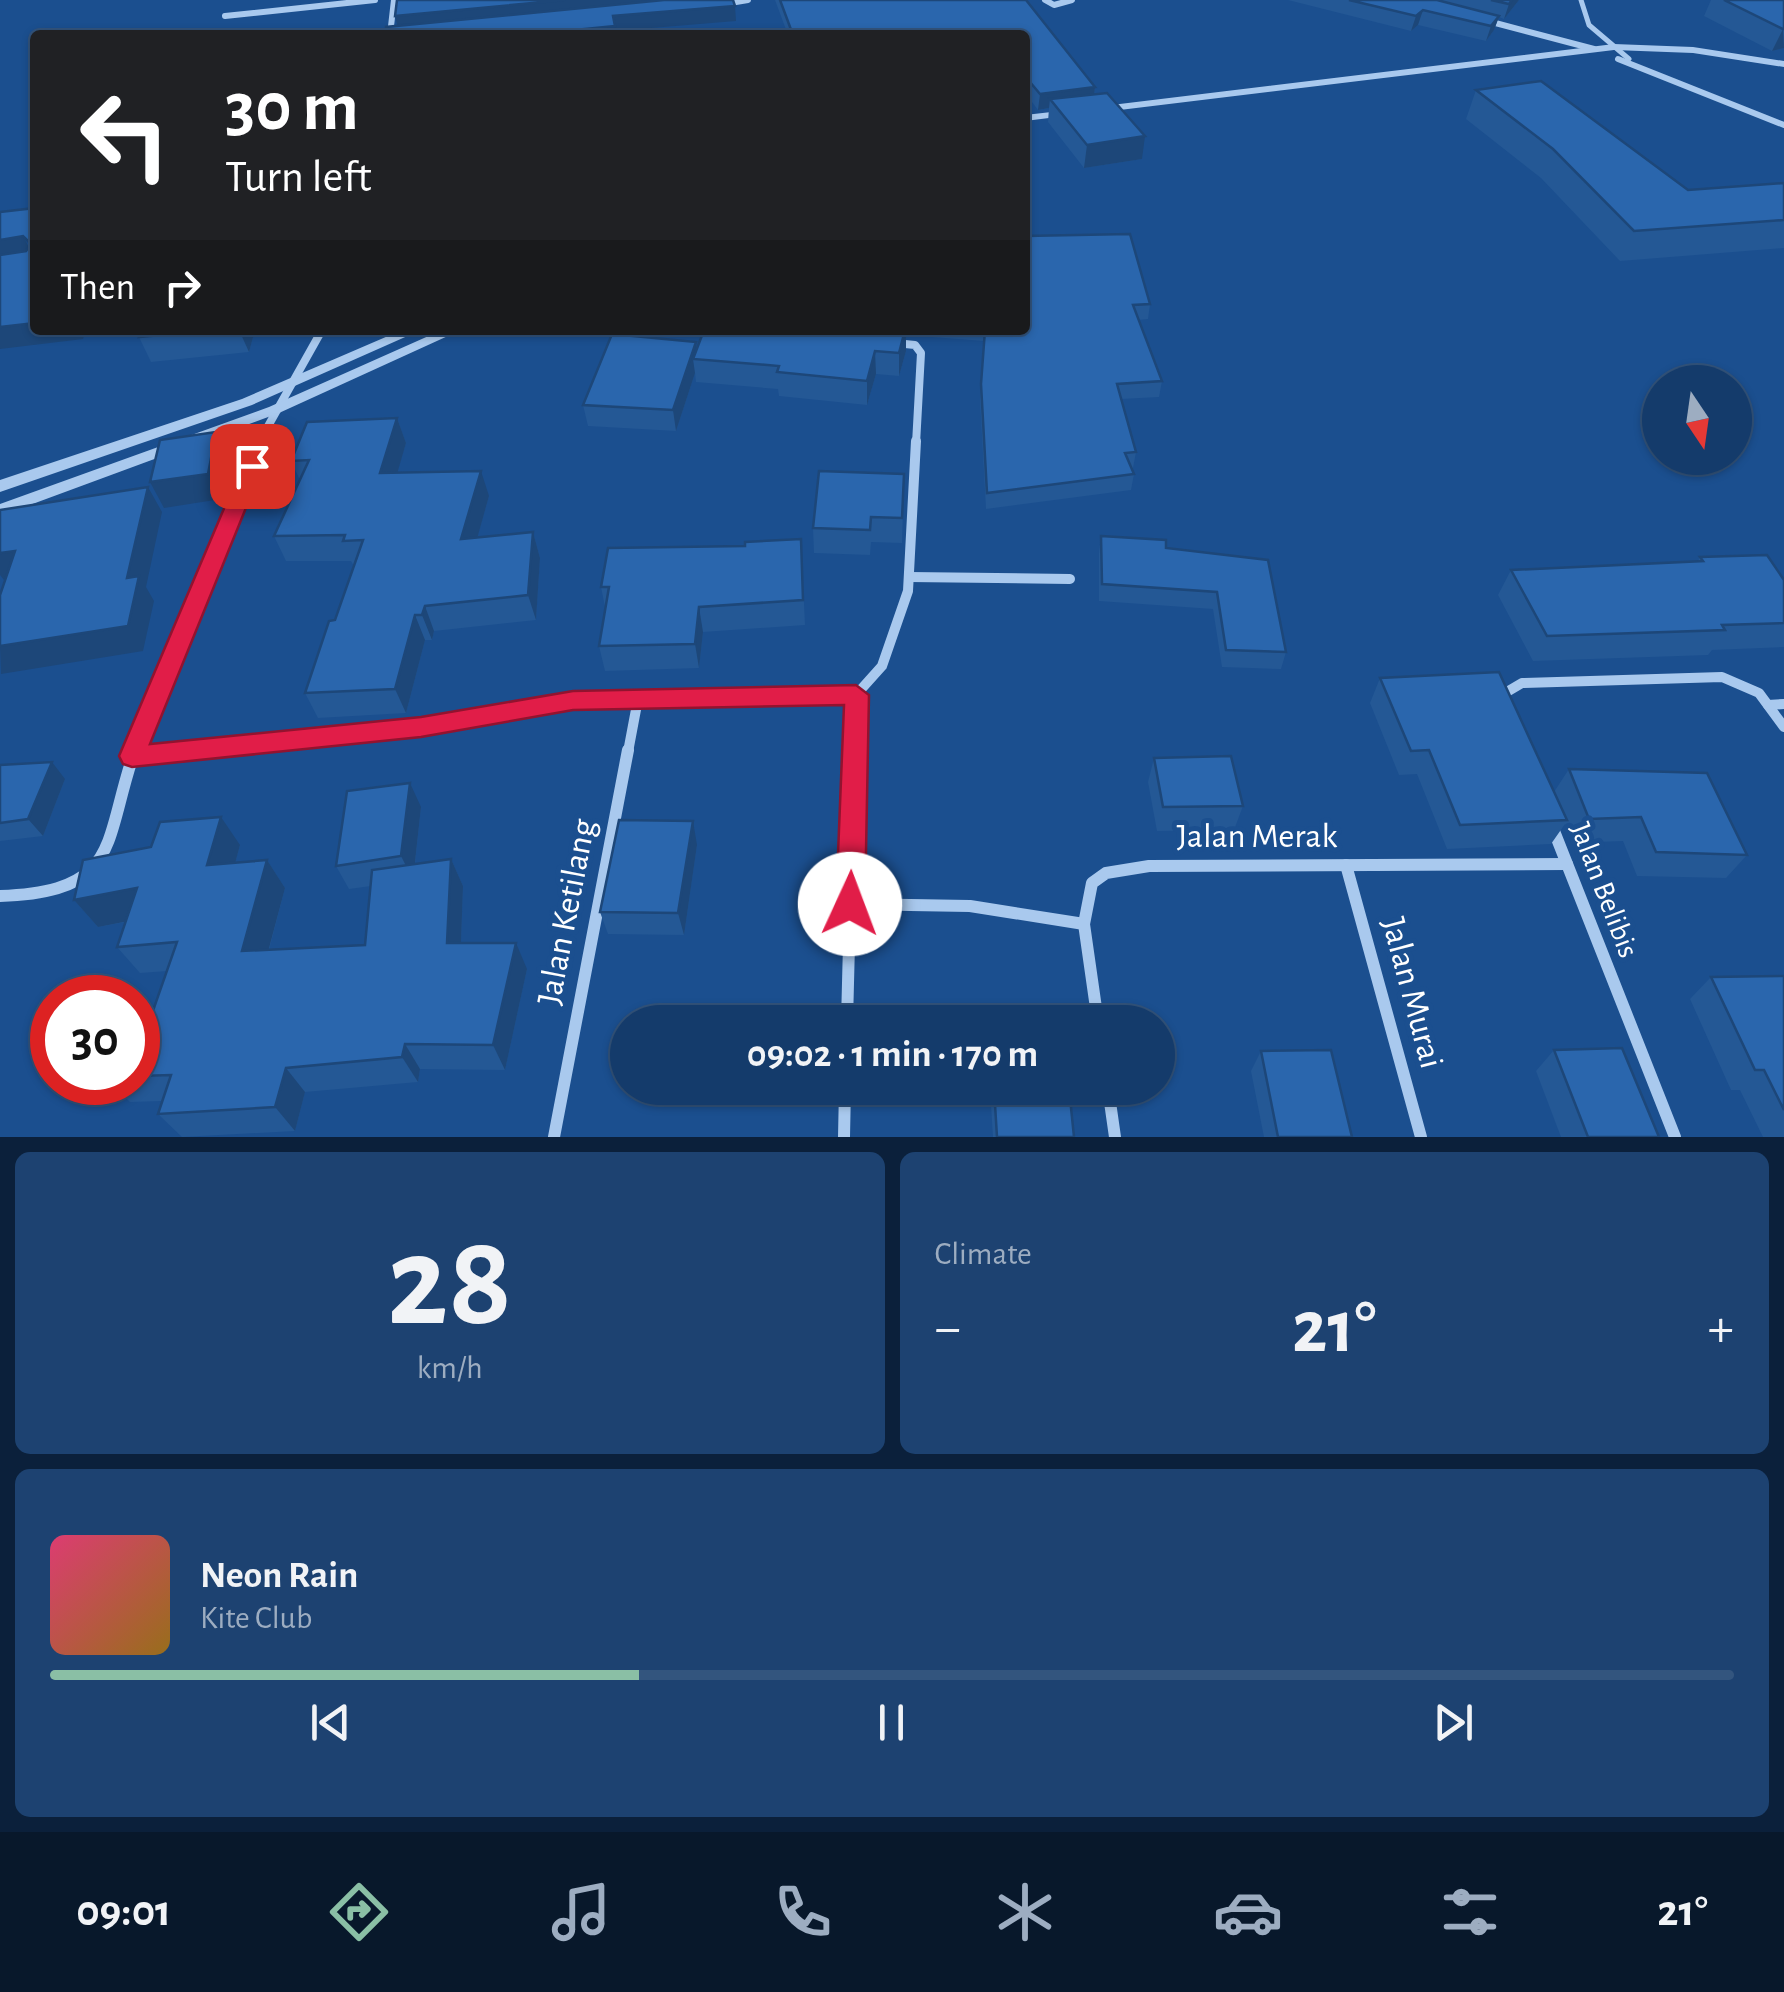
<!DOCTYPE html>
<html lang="en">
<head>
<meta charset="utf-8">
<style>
  body { margin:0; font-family:"Alegreya Sans",sans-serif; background:#1d4271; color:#f1f3f6; height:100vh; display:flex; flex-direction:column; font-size:38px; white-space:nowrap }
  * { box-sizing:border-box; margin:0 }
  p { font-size:32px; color:#9dadc1 }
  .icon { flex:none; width:55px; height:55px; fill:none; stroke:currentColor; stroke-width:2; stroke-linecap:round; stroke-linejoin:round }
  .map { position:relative; height:1137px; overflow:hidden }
  .side { display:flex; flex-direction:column; gap:15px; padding:15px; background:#0b203b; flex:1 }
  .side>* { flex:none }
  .hud { position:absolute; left:30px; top:30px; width:1000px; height:305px; border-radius:10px; box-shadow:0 2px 8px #0004,0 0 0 2px #33557e; background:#202124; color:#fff; overflow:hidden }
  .needle { width:65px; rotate:167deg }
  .controls { position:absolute; left:1642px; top:365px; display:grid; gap:20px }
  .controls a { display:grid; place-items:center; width:110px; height:110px; border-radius:50%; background:#143b6b; box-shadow:0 2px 8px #0004,0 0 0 2px #33557e; font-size:50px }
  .speed { position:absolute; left:30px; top:975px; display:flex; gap:20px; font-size:50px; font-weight:700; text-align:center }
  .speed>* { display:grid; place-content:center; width:130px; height:130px; border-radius:50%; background:#143b6b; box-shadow:0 2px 8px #0004,0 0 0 2px #33557e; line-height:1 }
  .speed .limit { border:15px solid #d22; background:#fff; color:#111 }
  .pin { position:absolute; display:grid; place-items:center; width:85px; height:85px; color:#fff; margin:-42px; border-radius:20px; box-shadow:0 5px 15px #0006 }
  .me { position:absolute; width:110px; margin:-55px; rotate:2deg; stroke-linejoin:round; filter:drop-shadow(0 0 8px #0008) }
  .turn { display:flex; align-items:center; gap:35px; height:210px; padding:0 30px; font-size:45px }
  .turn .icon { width:130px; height:130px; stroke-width:2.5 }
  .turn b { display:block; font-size:70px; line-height:85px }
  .then { display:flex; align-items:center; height:95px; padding:0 30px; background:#0003; gap:20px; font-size:38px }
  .big { font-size:75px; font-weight:600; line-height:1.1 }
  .side .card { flex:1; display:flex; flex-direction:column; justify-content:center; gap:15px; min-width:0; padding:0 35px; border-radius:15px; background:#1d4271 }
  .side .dial { align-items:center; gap:0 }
  .dial b { font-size:130px; line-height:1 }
  .song { display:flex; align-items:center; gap:30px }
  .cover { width:120px; height:120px; border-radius:15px; background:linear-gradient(135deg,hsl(340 70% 55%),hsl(40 70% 35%)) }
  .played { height:10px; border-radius:5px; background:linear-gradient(90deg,#8abfa5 35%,#33557e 35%) }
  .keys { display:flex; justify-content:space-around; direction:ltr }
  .heat { display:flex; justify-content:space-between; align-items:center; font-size:55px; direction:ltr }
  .side .tiles { flex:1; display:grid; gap:15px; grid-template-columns:1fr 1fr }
  .card:last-child { grid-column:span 2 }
  .trip { position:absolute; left:610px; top:1005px; width:565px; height:100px; border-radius:50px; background:#143b6b; box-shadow:0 2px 8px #0004,0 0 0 2px #33557e; font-weight:600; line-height:100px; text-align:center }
  .menu { display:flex; height:160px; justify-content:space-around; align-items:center; background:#08182b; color:#9dadc1 }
  .menu .icon { width:70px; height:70px }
  .menu .current { color:#8abfa5 }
  .menu b { font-size:45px; color:#f1f3f6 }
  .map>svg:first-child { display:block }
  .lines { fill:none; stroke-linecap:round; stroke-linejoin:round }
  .service { stroke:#a9c9ee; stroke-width:5 }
  .minor-far3 { stroke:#a9c9ee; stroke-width:6 }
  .minor-far2 { stroke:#a9c9ee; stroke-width:8 }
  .minor-far1 { stroke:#a9c9ee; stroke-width:10 }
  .minor { stroke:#a9c9ee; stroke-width:12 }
  .tertiary { fill:#a9c9ee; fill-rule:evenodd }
  .wall { fill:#245895 }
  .shaded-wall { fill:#1d4779 }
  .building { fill:#2a66ad; stroke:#1d4779; stroke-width:2.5 }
  .route { fill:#e11d48; stroke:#92132f; stroke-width:2.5 }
  .labels { text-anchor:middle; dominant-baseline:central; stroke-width:10; stroke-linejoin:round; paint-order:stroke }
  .street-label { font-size:30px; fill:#fff; stroke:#1b4f8f }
  .near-street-label { font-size:35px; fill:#fff; stroke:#1b4f8f }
</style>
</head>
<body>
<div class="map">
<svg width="1784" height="1137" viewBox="0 0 1784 1137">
  <rect width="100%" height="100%" fill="#1b4f8f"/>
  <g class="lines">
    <path class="service" d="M 1581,0 L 1589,25 L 1629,59"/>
    <g class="minor-far3">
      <path d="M 1045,0 L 1054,5 L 1072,0"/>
      <path d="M 724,4 L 748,0"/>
      <path d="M 225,16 L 375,0"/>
      <path d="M 1484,20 L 1594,49"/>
      <path d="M 390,35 L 394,0"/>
      <path d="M 1618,59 L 1784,125"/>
    </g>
    <g class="minor-far2">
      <path d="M 895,343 L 915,345 L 921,353 L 916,444"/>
      <path d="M 258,444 L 322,330"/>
    </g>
    <g class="minor-far1">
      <path d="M 909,577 L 1070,579"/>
      <path d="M 1507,702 L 1505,693 L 1522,683 L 1722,677 L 1759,693 L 1784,727"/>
      <path d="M 1768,705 L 1784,704"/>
      <path d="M 134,752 L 177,657 L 260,441"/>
      <path d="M 170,752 L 421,727 L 573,701 L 856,695 L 882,666 L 908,591 L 916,441"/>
      <path d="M 628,752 L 638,699"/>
      <path d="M 854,752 L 856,695"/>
    </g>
    <g class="minor">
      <path d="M 132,756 L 195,750"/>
      <path d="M 1552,826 L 1675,1137"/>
      <path d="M 1346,865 L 1421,1137"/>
      <path d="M 0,896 C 122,892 103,842 135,750"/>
      <path d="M 850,904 L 970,906 L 1084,924"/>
      <path d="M 847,1022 L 854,750"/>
      <path d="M 1098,1022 L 1084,924 L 1092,883 L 1106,873 L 1149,866 L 1567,864"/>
      <path d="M 1108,1088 L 1115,1137"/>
      <path d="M 554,1137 L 628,750"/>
      <path d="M 844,1137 L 845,1088"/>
    </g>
    <g class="tertiary">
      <path d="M 1614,44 L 1693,47 L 1784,61 L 1784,67 L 1693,53 L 1614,50 L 1095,113 L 1089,110 L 1095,107 Z"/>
      <path d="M 1069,110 L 1075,113 L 1073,115 L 1025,121 L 1025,115 Z"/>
      <path d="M 402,330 L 421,330 L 252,405 L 0,492 L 0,480 L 242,399 Z"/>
      <path d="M 442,330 L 461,330 L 279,413 L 0,516 L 0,504 L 269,407 Z"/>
    </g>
  </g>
  <g class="wall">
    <path d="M 775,0 L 1026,0 L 1095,87 L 1094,94 L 1142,159 L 1084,168 L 1048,122 L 1049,108 L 1038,110 L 1029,98 L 1025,98 L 1025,35 L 788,35 Z"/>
    <path d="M 1288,0 L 1519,0 L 1504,19 L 1499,17 L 1494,30 L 1486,41 L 1418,25 L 1411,31 Z"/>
    <path d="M 1711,0 L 1784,0 L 1784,48 L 1772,51 L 1704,16 Z"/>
    <path d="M 1476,90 L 1688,190 L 1784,183 L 1784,248 L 1620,261 L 1541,178 L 1466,119 Z"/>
    <path d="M 1025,236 L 1150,304 L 1148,319 L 1138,320 L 1162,381 L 1159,397 L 1121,399 L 1136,452 L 1133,468 L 1132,468 L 1134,474 L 1131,490 L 986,509 L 980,399 L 984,341 L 906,335 L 906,351 L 899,376 L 876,374 L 867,405 L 779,396 L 778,389 L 696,382 L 695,373 L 676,431 L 588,426 L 583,405 L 696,342 L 697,350 L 704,330 L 1025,330 Z"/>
    <path d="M 142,330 L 255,330 L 249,352 L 151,362 L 139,337 Z"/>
    <path d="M 397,418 L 406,443 L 397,472 L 489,496 L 477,538 L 533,532 L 540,558 L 536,620 L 434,631 L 432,640 L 425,640 L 406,713 L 318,718 L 305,693 L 335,620 L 354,566 L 351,561 L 286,561 L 274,536 L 300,480 L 291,461 Z"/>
    <path d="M 904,474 L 902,543 L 871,542 L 870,555 L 814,553 L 813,528 Z"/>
    <path d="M 1101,536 L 1166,548 L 1286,652 L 1281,669 L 1222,667 L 1213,609 L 1099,601 L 1099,553 Z"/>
    <path d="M 801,539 L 805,625 L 703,632 L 699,668 L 605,671 L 599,646 L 605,607 L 601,587 L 745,546 Z"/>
    <path d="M 1700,557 L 1784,580 L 1784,647 L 1712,650 L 1708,655 L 1533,661 L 1498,595 L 1511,570 L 1698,561 Z"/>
    <path d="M 1380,678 L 1554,792 L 1569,769 L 1747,855 L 1726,878 L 1637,876 L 1623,841 L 1572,843 L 1565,824 L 1551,844 L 1447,849 L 1417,774 L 1399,775 L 1370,703 Z"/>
    <path d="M 1154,758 L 1243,806 L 1234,830 L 1157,831 L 1148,782 Z"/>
    <path d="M 0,765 L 65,779 L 43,836 L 0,841 Z"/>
    <path d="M 421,807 L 415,864 L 451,859 L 463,886 L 461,943 L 527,969 L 505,1070 L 420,1069 L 418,1082 L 305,1092 L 295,1131 L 182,1137 L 158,1114 L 162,1101 L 130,1102 L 110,1082 L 138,1082 L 138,1025 L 148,1025 L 167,971 L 140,973 L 117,947 L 126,922 L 98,927 L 74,900 L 151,847 L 240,845 L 235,863 L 267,860 L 285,888 L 269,950 L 365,945 L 371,886 L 349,889 L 336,866 Z"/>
    <path d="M 697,845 L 684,935 L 608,934 L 600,912 Z"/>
    <path d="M 1784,976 L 1784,1137 L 1763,1137 L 1740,1090 L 1731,1090 L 1690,999 L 1711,977 Z"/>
    <path d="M 1554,1050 L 1659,1137 L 1561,1137 L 1536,1071 Z"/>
    <path d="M 1261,1051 L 1352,1137 L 1264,1137 L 1251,1071 Z"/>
    <path d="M 990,1088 L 1069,1088 L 1074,1137 L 993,1137 Z"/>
  </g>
  <g class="shaded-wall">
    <path d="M 565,0 L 678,0 L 398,28 L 395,16 Z"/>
    <path d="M 1512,0 L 1519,0 L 1504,19 L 1509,4 Z"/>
    <path d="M 735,6 L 736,21 L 615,31 L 613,16 Z"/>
    <path d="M 1423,10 L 1418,25 L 1411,31 L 1416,16 Z"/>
    <path d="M 1499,16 L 1494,30 L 1486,41 L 1491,26 Z"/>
    <path d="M 615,26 L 616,35 L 576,35 L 576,30 Z"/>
    <path d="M 1783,29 L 1784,48 L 1772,51 Z"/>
    <path d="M 1030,82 L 1029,98 L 1025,98 L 1025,83 Z"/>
    <path d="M 1095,87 L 1093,103 L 1050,99 L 1049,108 L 1038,110 L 1040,94 Z"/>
    <path d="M 1145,136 L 1142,159 L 1084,168 L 1087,145 Z"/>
    <path d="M 23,236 L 34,257 L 0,262 L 0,240 Z"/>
    <path d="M 35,323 L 35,330 L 86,330 L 83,339 L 0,349 L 0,327 Z"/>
    <path d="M 239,330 L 255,330 L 249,352 Z"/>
    <path d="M 906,330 L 906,351 L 899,376 L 899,353 Z"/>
    <path d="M 696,342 L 698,359 L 693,359 L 695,373 L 676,431 L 673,410 Z"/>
    <path d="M 875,351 L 876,374 L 867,405 L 867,381 Z"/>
    <path d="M 397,418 L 406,443 L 390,498 L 380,473 Z"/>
    <path d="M 216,432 L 228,457 L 221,499 L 164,508 L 150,482 Z"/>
    <path d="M 481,471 L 489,496 L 470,564 L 461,539 Z"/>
    <path d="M 148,487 L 162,512 L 146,587 L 154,601 L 143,651 L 1,674 L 0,646 L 127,578 Z"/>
    <path d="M 533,532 L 540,558 L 536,620 L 528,595 Z"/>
    <path d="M 15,551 L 32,576 L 4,580 L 0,575 L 0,553 Z"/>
    <path d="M 425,606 L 434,631 L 432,640 L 422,615 Z"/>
    <path d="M 699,607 L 703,632 L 699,668 L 695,644 Z"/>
    <path d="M 415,615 L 425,640 L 406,713 L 395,689 Z"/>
    <path d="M 52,762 L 65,779 L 43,836 L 28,819 Z"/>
    <path d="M 410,783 L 421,807 L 413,880 L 401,856 Z"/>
    <path d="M 221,817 L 240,845 L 227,893 L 207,865 Z"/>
    <path d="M 693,821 L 697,845 L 684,935 L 678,913 Z"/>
    <path d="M 451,859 L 463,886 L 460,969 L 447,943 Z"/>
    <path d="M 267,860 L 285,888 L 261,978 L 242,951 Z"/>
    <path d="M 137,888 L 159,915 L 98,927 L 74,900 Z"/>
    <path d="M 516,943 L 527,969 L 505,1070 L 493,1045 Z"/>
    <path d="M 405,1044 L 420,1069 L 418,1082 L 402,1057 Z"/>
    <path d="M 286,1068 L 305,1092 L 295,1131 L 275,1107 Z"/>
  </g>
  <g class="building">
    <path d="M 397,0 L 565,0 L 395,16 Z"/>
    <path d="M 664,0 L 733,0 L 735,6 L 613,16 L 615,26 L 576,30 L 576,35 L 386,35 L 386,27 Z"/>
    <path d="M 780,0 L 1026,0 L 1095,87 L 1040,94 L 1030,82 L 1025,83 L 1025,35 L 793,35 Z"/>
    <path d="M 1349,0 L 1437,0 L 1499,16 L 1491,26 L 1423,10 L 1416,16 Z"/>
    <path d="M 1491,0 L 1512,0 L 1509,4 Z"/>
    <path d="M 1724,0 L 1784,0 L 1784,29 L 1783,29 Z"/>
    <path d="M 1541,81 L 1688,190 L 1784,183 L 1784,220 L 1634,231 L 1553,149 L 1476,90 Z"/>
    <path d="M 1107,93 L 1145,136 L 1087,145 L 1050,99 Z"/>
    <path d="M 35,208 L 35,323 L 0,327 L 0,255 L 26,251 L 31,244 L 23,236 L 0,240 L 0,212 Z"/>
    <path d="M 1130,234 L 1150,304 L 1133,305 L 1162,381 L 1117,384 L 1136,452 L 1125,453 L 1134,474 L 987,493 L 981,384 L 985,330 L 1025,330 L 1025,236 Z"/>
    <path d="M 142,330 L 214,330 L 139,337 Z"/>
    <path d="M 704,330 L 905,330 L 899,353 L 875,351 L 867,381 L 777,372 L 779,366 L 693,359 Z"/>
    <path d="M 612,334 L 696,342 L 673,410 L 583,405 Z"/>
    <path d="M 397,418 L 380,473 L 481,471 L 461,539 L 533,532 L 528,595 L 425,606 L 422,615 L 415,615 L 395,689 L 305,693 L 329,621 L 335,620 L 363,540 L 343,541 L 345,535 L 274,536 L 309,460 L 291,461 L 307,422 Z"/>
    <path d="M 216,432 L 208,474 L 150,482 L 160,440 Z"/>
    <path d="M 819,471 L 904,474 L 902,518 L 871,517 L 870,530 L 813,528 Z"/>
    <path d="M 148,487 L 127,578 L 139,576 L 128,626 L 0,646 L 0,595 L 15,551 L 0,553 L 0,510 Z"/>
    <path d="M 1101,536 L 1166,540 L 1166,548 L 1268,560 L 1286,652 L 1226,650 L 1217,592 L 1102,584 Z"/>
    <path d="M 801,539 L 803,600 L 699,607 L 695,644 L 599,646 L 609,587 L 601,587 L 608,548 L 745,546 L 745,542 Z"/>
    <path d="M 1767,555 L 1784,580 L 1784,623 L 1722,625 L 1725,630 L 1547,636 L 1511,570 L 1703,561 L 1700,557 Z"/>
    <path d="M 1499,672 L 1567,820 L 1460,825 L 1429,750 L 1411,751 L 1380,678 Z"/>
    <path d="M 1231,756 L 1243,806 L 1163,807 L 1154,758 Z"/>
    <path d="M 52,762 L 28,819 L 0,823 L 0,765 Z"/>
    <path d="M 1569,769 L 1707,773 L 1747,855 L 1656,852 L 1641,817 L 1589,819 Z"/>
    <path d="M 410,783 L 401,856 L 336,866 L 347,791 Z"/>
    <path d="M 221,817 L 207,865 L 267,860 L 242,951 L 365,945 L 372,870 L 451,859 L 447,943 L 516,943 L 493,1045 L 405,1044 L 402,1057 L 286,1068 L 275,1107 L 158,1114 L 171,1075 L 138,1076 L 138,1025 L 148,1025 L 177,942 L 117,947 L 137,888 L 74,900 L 83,860 L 151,847 L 160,822 Z"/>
    <path d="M 619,820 L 693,821 L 678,913 L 600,912 Z"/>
    <path d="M 1784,976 L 1784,1110 L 1764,1070 L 1755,1070 L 1711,977 Z"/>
    <path d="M 1622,1048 L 1659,1137 L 1588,1137 L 1554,1050 Z"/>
    <path d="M 1331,1050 L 1352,1137 L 1278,1137 L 1261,1051 Z"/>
    <path d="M 994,1088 L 1069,1088 L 1074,1137 L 997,1137 Z"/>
  </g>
  <path class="route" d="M 252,459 L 263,466 L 150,744 L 421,717 L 573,691 L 856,685 L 869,695 L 865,904 L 861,913 L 850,917 L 840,913 L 836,904 L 844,705 L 573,710 L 421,737 L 132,767 L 123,764 L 119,756 L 242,466 Z"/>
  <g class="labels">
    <g class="street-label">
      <text transform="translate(1604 890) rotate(69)">Jalan Belibis</text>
    </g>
    <g class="near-street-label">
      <text x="1257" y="836">Jalan Merak</text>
      <text transform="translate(567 912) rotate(-79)">Jalan Ketilang</text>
      <text transform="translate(1412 993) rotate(75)">Jalan Murai</text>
    </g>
  </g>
</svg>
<div class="controls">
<a><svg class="needle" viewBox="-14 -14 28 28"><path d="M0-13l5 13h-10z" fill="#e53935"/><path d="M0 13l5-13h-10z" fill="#9dadc1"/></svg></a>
</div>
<div class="speed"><div class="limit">30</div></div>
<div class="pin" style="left:252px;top:466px;background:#d93025"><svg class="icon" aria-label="arrive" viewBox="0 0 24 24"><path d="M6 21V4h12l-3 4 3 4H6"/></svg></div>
<svg class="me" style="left:850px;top:904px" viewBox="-20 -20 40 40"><circle r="19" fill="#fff"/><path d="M0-13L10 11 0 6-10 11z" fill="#e11d48"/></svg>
<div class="trip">09:02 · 1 min · 170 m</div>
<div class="hud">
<div class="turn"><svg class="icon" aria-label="left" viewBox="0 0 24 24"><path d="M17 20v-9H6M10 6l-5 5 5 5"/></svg><div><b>30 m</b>Turn left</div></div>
<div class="then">Then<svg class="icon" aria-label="right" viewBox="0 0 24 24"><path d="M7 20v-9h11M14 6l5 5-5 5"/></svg></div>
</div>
</div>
<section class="side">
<div class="tiles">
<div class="card dial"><b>28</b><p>km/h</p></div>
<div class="card"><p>Climate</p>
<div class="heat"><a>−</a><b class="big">21°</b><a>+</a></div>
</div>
<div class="card">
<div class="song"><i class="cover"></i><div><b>Neon Rain</b><p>Kite Club</p></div></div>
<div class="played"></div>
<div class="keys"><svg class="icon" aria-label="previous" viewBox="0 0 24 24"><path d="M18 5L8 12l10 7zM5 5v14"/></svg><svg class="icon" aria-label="pause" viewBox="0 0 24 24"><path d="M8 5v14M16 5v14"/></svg><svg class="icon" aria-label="next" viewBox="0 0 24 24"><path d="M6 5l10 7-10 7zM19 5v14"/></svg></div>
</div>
</div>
</section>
<nav class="menu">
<b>09:01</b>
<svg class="icon current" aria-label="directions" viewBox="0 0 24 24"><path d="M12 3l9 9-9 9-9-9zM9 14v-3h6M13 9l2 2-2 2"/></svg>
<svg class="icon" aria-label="music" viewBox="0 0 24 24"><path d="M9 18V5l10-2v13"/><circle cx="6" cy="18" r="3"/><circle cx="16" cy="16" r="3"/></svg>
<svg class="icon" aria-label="phone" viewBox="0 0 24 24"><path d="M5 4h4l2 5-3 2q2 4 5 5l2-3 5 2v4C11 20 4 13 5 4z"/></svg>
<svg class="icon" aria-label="climate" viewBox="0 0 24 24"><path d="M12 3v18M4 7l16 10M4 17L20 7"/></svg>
<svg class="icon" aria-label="car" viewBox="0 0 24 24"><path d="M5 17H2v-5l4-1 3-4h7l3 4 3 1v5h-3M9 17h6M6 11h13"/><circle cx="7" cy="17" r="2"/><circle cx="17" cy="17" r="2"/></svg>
<svg class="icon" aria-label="filters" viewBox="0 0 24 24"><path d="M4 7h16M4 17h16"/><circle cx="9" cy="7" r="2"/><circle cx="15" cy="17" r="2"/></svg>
<b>21°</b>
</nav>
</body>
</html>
